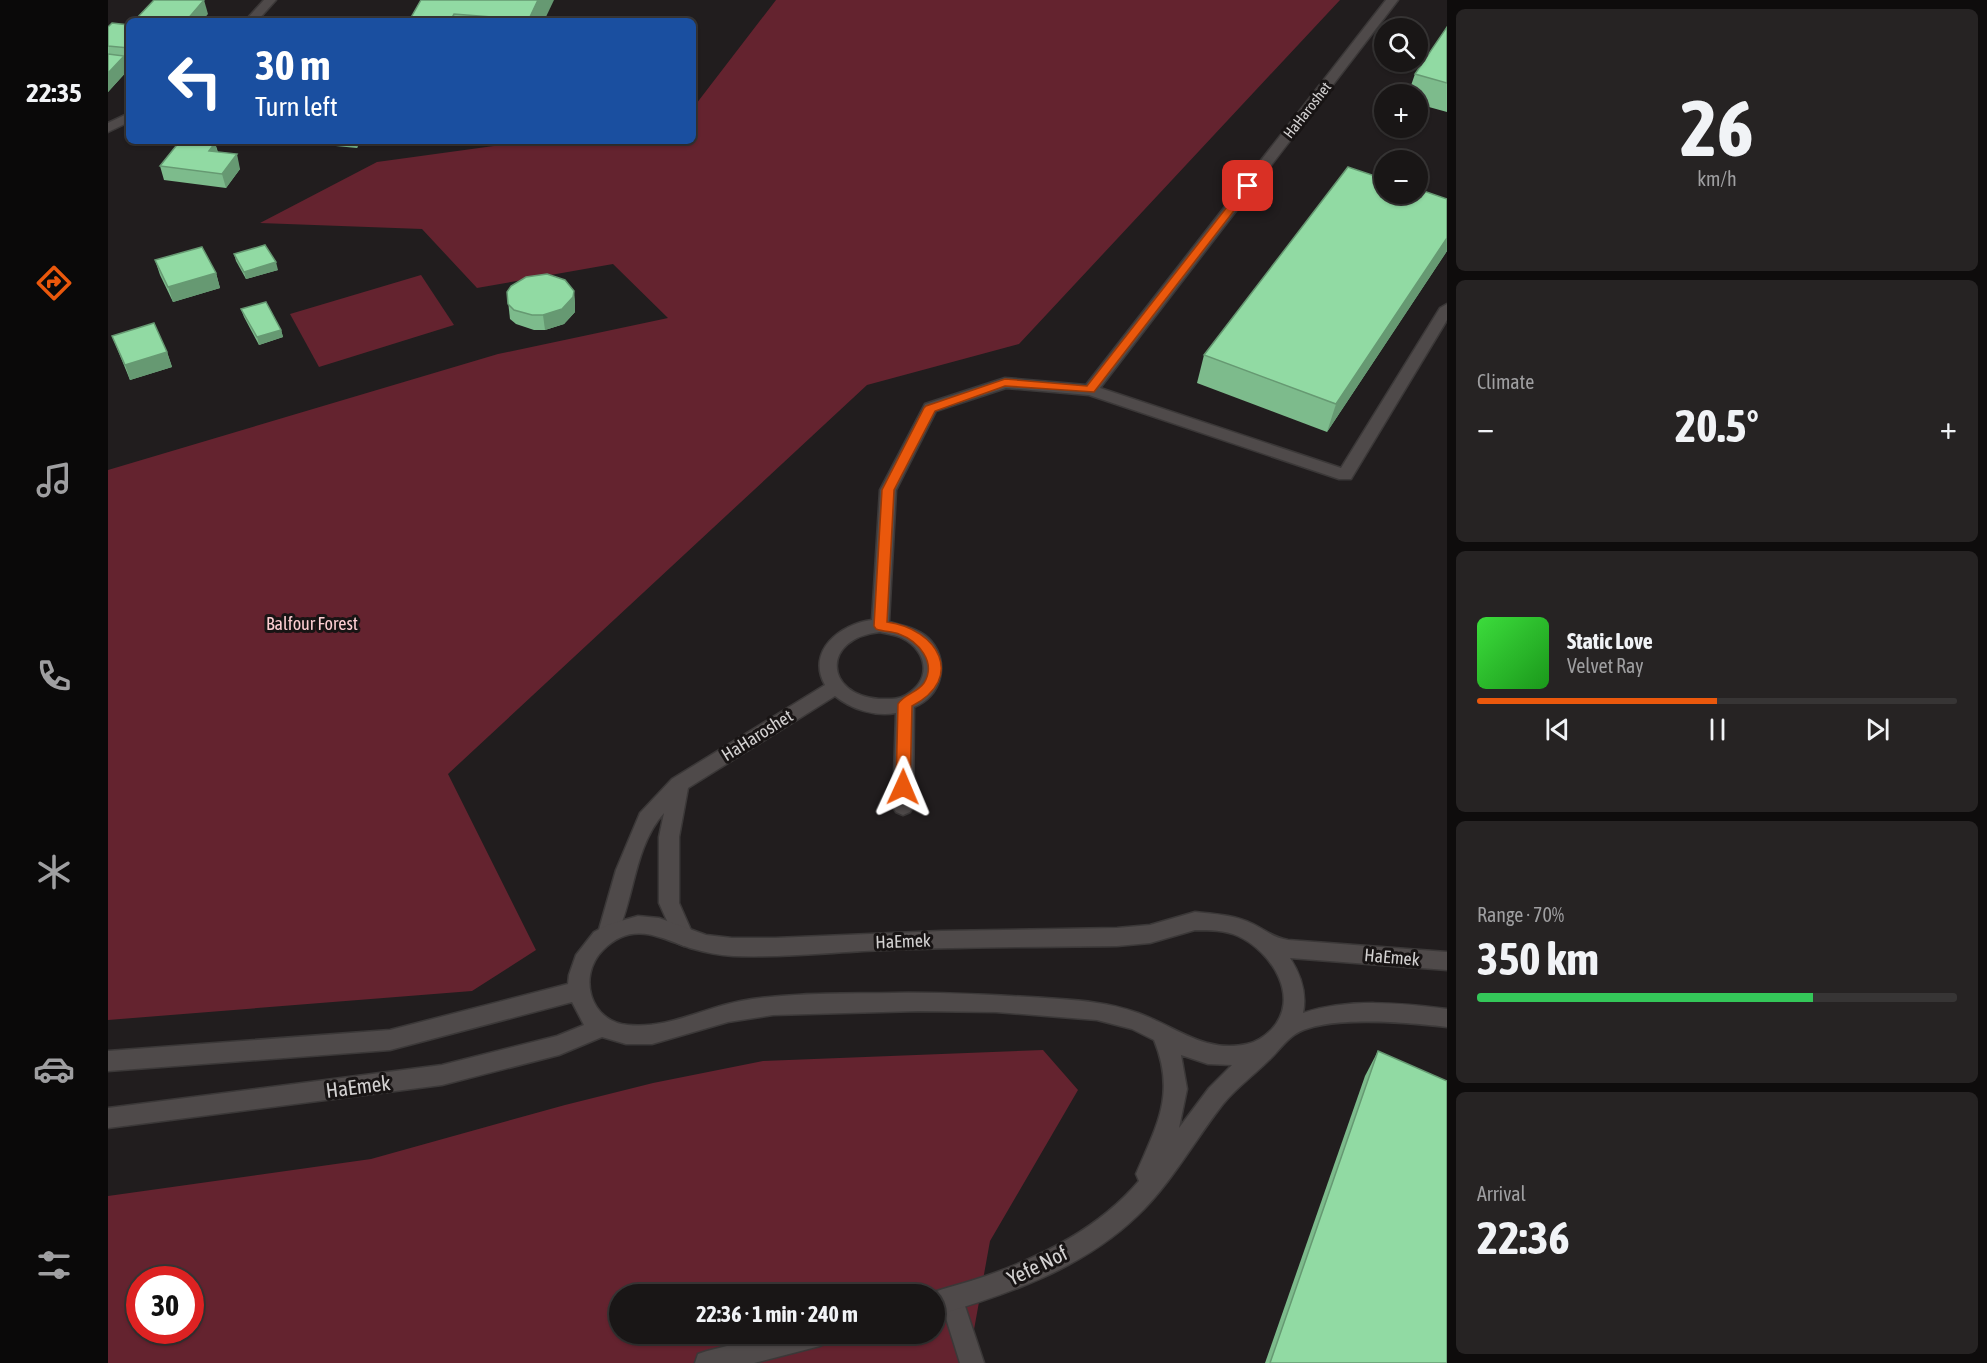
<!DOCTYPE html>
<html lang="en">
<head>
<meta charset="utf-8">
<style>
  body { margin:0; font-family:"Asap Condensed",sans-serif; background:#262323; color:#f1f3f6; height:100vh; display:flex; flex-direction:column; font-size:22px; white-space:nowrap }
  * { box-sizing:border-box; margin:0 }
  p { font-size:20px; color:#9f9fa1 }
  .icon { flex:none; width:33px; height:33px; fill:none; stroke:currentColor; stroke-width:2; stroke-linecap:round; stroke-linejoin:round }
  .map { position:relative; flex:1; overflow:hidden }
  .sheet { display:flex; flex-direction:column; gap:9px; padding:9px; background:#0e0c0c; width:540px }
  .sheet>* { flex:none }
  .banner { position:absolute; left:18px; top:18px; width:570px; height:126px; border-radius:9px; box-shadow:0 2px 4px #0004,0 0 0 2px #373535; background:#1a4fa0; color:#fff; overflow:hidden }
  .tools { position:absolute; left:1266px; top:18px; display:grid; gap:12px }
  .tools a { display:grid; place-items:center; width:54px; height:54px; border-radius:50%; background:#191616; box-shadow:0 2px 4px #0004,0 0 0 2px #373535; font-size:30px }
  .speed { position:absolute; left:18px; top:1266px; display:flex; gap:12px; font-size:30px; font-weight:700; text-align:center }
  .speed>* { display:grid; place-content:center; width:78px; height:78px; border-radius:50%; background:#191616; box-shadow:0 2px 4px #0004,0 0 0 2px #373535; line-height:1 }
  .speed .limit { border:9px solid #d22; background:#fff; color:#111 }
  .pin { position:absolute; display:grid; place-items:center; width:51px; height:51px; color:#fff; margin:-26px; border-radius:12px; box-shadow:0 3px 9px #0006 }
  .me { position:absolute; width:66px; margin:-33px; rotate:1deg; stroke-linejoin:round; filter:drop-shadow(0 0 4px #0008) }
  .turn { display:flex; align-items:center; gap:21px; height:126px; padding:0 30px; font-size:27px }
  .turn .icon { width:78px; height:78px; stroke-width:2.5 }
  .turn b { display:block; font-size:42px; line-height:51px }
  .big { font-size:45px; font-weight:700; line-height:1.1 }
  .sheet .tile { flex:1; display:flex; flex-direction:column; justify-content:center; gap:9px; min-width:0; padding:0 21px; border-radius:9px; background:#262323 }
  .sheet .dial { align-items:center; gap:0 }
  .dial b { font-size:78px; line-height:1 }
  .song { display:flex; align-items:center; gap:18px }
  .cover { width:72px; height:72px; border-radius:9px; background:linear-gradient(135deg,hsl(120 70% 55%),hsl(120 70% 35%)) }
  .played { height:6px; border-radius:3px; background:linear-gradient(90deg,#ea580c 50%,#373535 50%) }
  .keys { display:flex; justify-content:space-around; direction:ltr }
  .heat { display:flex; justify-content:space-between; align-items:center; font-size:33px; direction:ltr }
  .charge { height:9px; border-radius:4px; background:linear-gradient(90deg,#34c759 70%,#373535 0) }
  .trip { position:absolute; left:501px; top:1284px; width:336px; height:60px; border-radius:30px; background:#191616; box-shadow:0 2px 4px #0004,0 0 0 2px #373535; font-weight:700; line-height:60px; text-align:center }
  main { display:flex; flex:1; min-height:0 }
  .menu { display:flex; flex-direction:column; width:108px; justify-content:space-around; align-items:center; background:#0a0909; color:#9f9fa1 }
  .menu .icon { width:42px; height:42px }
  .menu .active { color:#ea580c }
  .menu b { font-size:27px; color:#f1f3f6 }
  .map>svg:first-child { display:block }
  .green { fill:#64232f; fill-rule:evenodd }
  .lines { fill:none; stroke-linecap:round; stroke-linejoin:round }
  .street-casing { stroke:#3b3838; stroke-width:3 }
  .secondary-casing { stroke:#3b3838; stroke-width:3 }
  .street { fill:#4f4a4a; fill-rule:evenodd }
  .secondary { fill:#4f4a4a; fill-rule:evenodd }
  .wall { fill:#7dbb8c }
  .shaded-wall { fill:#669972 }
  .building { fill:#91daa3; stroke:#669972; stroke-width:1.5 }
  .route { fill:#ea580c; stroke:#983908; stroke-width:1.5 }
  .labels { text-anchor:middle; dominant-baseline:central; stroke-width:6; stroke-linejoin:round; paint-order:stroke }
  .far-street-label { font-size:15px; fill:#d3d1d1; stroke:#181414 }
  .park-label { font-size:18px; fill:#fdced2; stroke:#181414 }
  .street-label { font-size:18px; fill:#d3d1d1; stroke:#181414 }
  .near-street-label { font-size:21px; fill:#d3d1d1; stroke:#181414 }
</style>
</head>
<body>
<main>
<nav class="menu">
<b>22:35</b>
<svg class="icon active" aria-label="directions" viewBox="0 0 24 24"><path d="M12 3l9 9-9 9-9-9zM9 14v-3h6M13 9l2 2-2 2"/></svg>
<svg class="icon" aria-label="music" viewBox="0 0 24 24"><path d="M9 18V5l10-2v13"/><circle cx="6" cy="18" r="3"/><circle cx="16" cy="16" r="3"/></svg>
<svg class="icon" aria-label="phone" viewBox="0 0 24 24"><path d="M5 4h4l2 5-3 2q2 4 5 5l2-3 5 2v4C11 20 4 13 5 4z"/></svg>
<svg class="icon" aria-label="climate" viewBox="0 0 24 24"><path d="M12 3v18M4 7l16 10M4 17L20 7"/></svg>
<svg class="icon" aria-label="car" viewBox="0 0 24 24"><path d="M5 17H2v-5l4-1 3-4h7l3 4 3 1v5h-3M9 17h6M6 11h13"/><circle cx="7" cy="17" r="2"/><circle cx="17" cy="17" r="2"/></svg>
<svg class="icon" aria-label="filters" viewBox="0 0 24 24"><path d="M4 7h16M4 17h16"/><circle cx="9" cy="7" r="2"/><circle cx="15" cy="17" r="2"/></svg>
</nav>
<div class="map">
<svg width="1339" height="1363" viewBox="0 0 1339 1363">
  <rect width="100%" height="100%" fill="#211d1e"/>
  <g class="green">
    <path d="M 668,0 L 1232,0 L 911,344 L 759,385 L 340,774 L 428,950 L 364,991 L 0,1020 L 0,470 L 390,354 L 560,318 L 505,264 L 369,288 L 314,229 L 152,223 L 269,162 L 423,141 L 585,141 L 585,108 Z"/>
    <path d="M 313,275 L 346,325 L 211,367 L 182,314 Z"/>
    <path d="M 935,1050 L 970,1090 L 882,1241 L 860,1363 L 0,1363 L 0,1196 L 263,1159 L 457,1105 L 545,1083 L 655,1061 ZM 32,1280 L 82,1280 L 82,1330 L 32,1330 ZM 512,1294 L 826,1294 L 826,1334 L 512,1334 Z"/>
  </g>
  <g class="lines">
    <g class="street-casing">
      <g id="street">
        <path d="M 156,0 L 168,0 L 149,21 L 137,21 Z"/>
        <path d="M 1278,0 L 1290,0 L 992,388 L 1233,468 L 1332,308 L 1339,304 L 1339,320 L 1243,479 L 1231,479 L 981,395 L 898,388 L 828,411 L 788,490 L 781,622 C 796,626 813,629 823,641 C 842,663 833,697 806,707 L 805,807 L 802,812 L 795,815 L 788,812 L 785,807 L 788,713 C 767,717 743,709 727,696 L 580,788 L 571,837 L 571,903 L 586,937 L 583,943 L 576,946 L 569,943 L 551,903 L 551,837 L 556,813 C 525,848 527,899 507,939 L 500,942 L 493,939 L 490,933 L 508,870 L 532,813 L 564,779 L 717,685 C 698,651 732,624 764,620 L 772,490 L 817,404 L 897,378 L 978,385 ZM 772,632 C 779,634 788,635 794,638 C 820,651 824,680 798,695 C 790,700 780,699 771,699 C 716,695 713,638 772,632 Z"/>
        <path d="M 21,113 L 21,122 L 0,132 L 0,123 Z"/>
        <path d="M 844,1287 L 852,1291 L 876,1363 L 852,1363 L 832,1299 L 836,1291 Z"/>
      </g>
    </g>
    <g class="secondary-casing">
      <g id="secondary">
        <path d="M 1087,912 C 1107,914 1127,915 1145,924 C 1159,931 1164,937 1180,940 L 1339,952 L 1339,970 L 1182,958 C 1193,975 1199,993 1195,1013 C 1241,998 1292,1003 1339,1009 L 1339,1027 C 1303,1023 1217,1014 1186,1035 C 1177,1041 1169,1053 1161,1060 C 1146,1075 1128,1088 1115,1104 C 1086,1141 1063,1184 1029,1216 C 974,1269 898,1295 826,1316 L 826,1294 L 820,1294 C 839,1287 859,1283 878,1276 C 935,1256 991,1228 1031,1181 L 1028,1174 C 1049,1125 1068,1094 1046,1040 L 1024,1029 L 989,1020 L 888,1012 L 811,1011 L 665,1015 L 620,1022 L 544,1044 L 518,1044 L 494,1037 L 451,1055 L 334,1085 L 0,1128 L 0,1108 L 334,1065 L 449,1036 L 476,1025 L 464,1002 L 282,1050 L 0,1071 L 0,1051 L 282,1030 L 460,984 L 461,975 L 468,955 L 486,932 L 499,925 L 530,916 L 551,918 L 598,935 L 624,938 L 667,938 L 833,931 L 1009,928 L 1042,925 ZM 1087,930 C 1101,930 1117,930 1130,936 C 1163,951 1194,998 1163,1030 C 1156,1037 1148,1042 1139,1044 C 1097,1054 1067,1026 1030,1013 C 1000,1002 969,1000 937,998 C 886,995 836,992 785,993 C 735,994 683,992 633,1001 C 595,1008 560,1029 520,1025 C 482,1022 469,976 495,950 C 524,921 550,937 582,948 C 596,952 610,955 625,956 C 675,958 726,952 777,950 C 854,947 932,947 1009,946 L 1042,943 ZM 1073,1055 L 1100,1064 L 1124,1065 L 1101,1088 L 1071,1128 L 1079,1089 Z"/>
        <path d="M 667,1334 L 724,1334 L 720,1342 L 712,1346 L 646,1363 L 587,1363 L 590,1354 L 599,1351 Z"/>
      </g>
    </g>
    <use href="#street" class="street"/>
    <use href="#secondary" class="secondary"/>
  </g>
  <g class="wall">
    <path d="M 313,0 L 436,21 L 301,21 Z"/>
    <path d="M 21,25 L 21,62 L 17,61 L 20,70 L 0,92 L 0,27 Z"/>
    <path d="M 1339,27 L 1339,112 L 1310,104 L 1310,94 L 1300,94 L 1307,74 Z"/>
    <path d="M 175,141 L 253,141 L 249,148 Z"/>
    <path d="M 107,143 L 110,152 L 132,169 L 118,188 L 56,180 L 52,166 Z"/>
    <path d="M 1339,199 L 1339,251 L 1219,432 L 1089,383 L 1096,355 Z"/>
    <path d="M 126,254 L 170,270 L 138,279 L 128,261 Z"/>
    <path d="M 47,260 L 108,273 L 112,288 L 65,302 L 52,275 Z"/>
    <path d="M 466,291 L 467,306 L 467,312 L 456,324 L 437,330 L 426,330 L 408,324 L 402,319 L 399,292 Z"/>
    <path d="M 133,309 L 173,330 L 175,337 L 151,345 L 136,317 Z"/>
    <path d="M 4,336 L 59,352 L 64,367 L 22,380 Z"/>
    <path d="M 1270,1051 L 1339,1363 L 1157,1363 L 1257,1076 Z"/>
  </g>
  <g class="shaded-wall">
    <path d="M 96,0 L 100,14 L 94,21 L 78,21 Z"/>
    <path d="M 430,0 L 446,0 L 436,21 L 420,21 Z"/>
    <path d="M 346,14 L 347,21 L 342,21 Z"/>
    <path d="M 16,56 L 20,70 L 0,92 L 0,73 Z"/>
    <path d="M 248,141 L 253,141 L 249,148 Z"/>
    <path d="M 107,143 L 111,158 L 101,151 Z"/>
    <path d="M 129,154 L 132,169 L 118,188 L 114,174 Z"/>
    <path d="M 1339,238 L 1339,251 L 1219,432 L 1228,404 Z"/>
    <path d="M 168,262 L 170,270 L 138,279 L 136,272 Z"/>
    <path d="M 108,273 L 112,288 L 65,302 L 60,287 Z"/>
    <path d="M 466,291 L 467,306 L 467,312 L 456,324 L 437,330 L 435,315 Z"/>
    <path d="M 173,330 L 175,337 L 151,345 L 149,337 Z"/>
    <path d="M 59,352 L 64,367 L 22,380 L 17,365 Z"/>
  </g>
  <g class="building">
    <path d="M 46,0 L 96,0 L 78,21 L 27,20 Z"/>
    <path d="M 313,0 L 430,0 L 420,21 L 381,21 L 383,17 L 346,14 L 342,21 L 301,21 Z"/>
    <path d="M 4,23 L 21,25 L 21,48 L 0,46 L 0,27 Z"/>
    <path d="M 1339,27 L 1339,83 L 1307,74 Z"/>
    <path d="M 0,54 L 16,56 L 0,73 Z"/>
    <path d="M 72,141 L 89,141 L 107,143 L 101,151 L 129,154 L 114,174 L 52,166 Z"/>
    <path d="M 1240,167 L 1276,179 L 1276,194 L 1310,194 L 1310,189 L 1339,199 L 1339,238 L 1228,404 L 1096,355 Z"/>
    <path d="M 157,245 L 168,262 L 136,272 L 126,254 Z"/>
    <path d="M 94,247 L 108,273 L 60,287 L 47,260 Z"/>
    <path d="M 439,274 L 457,280 L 466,291 L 465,297 L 454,309 L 435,315 L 424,315 L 406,310 L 400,304 L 399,292 L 403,286 L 418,277 Z"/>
    <path d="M 158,302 L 173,330 L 149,337 L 133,309 Z"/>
    <path d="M 46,323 L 59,352 L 17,365 L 4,336 Z"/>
    <path d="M 1270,1051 L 1339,1081 L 1339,1363 L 1162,1363 Z"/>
  </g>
  <path class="route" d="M 1137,184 L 1145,186 L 986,392 L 897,386 L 827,411 L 786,490 L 779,622 C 830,629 858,678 804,706 L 802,787 L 800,791 L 790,791 L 788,787 L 790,704 C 796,694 809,693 816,683 C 829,662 810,641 791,634 C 784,631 776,632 768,629 L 766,626 L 774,490 L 816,408 L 818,406 L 897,379 L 979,386 Z"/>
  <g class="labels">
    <g class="far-street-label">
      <text transform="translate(1199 110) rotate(-52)">HaHaroshet</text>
    </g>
    <g class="park-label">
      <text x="204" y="623">Balfour Forest</text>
    </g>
    <g class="street-label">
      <text transform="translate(649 735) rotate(-32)">HaHaroshet</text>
      <text transform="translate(795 941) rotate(-2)">HaEmek</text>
      <text transform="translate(1284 957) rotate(5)">HaEmek</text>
    </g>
    <g class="near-street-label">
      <text transform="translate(250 1086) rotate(-7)">HaEmek</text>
      <text transform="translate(929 1265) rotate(-26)">Yefe Nof</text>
    </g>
  </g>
</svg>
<div class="tools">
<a><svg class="icon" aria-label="search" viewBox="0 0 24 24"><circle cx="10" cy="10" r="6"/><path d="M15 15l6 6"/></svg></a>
<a>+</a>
<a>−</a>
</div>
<div class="speed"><div class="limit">30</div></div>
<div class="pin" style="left:1140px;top:186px;background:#d93025"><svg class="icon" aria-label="arrive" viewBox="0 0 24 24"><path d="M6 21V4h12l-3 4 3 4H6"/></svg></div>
<svg class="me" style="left:795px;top:787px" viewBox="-20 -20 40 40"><path d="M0-17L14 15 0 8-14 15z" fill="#ea580c" stroke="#fff" stroke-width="4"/></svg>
<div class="trip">22:36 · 1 min · 240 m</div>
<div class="banner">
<div class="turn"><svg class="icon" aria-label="left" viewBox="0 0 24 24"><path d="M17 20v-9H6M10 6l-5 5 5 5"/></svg><div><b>30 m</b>Turn left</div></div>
</div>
</div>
<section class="sheet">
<div class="tile dial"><b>26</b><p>km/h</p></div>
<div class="tile"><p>Climate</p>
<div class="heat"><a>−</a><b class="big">20.5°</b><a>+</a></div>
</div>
<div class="tile">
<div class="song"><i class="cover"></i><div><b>Static Love</b><p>Velvet Ray</p></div></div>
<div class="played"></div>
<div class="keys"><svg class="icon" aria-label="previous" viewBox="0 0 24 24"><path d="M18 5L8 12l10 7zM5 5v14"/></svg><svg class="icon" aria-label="pause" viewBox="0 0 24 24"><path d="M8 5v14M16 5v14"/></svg><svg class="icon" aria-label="next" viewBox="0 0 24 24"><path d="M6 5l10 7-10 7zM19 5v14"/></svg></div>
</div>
<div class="tile"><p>Range · 70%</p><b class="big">350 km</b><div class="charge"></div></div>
<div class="tile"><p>Arrival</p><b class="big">22:36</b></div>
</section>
</main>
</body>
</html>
